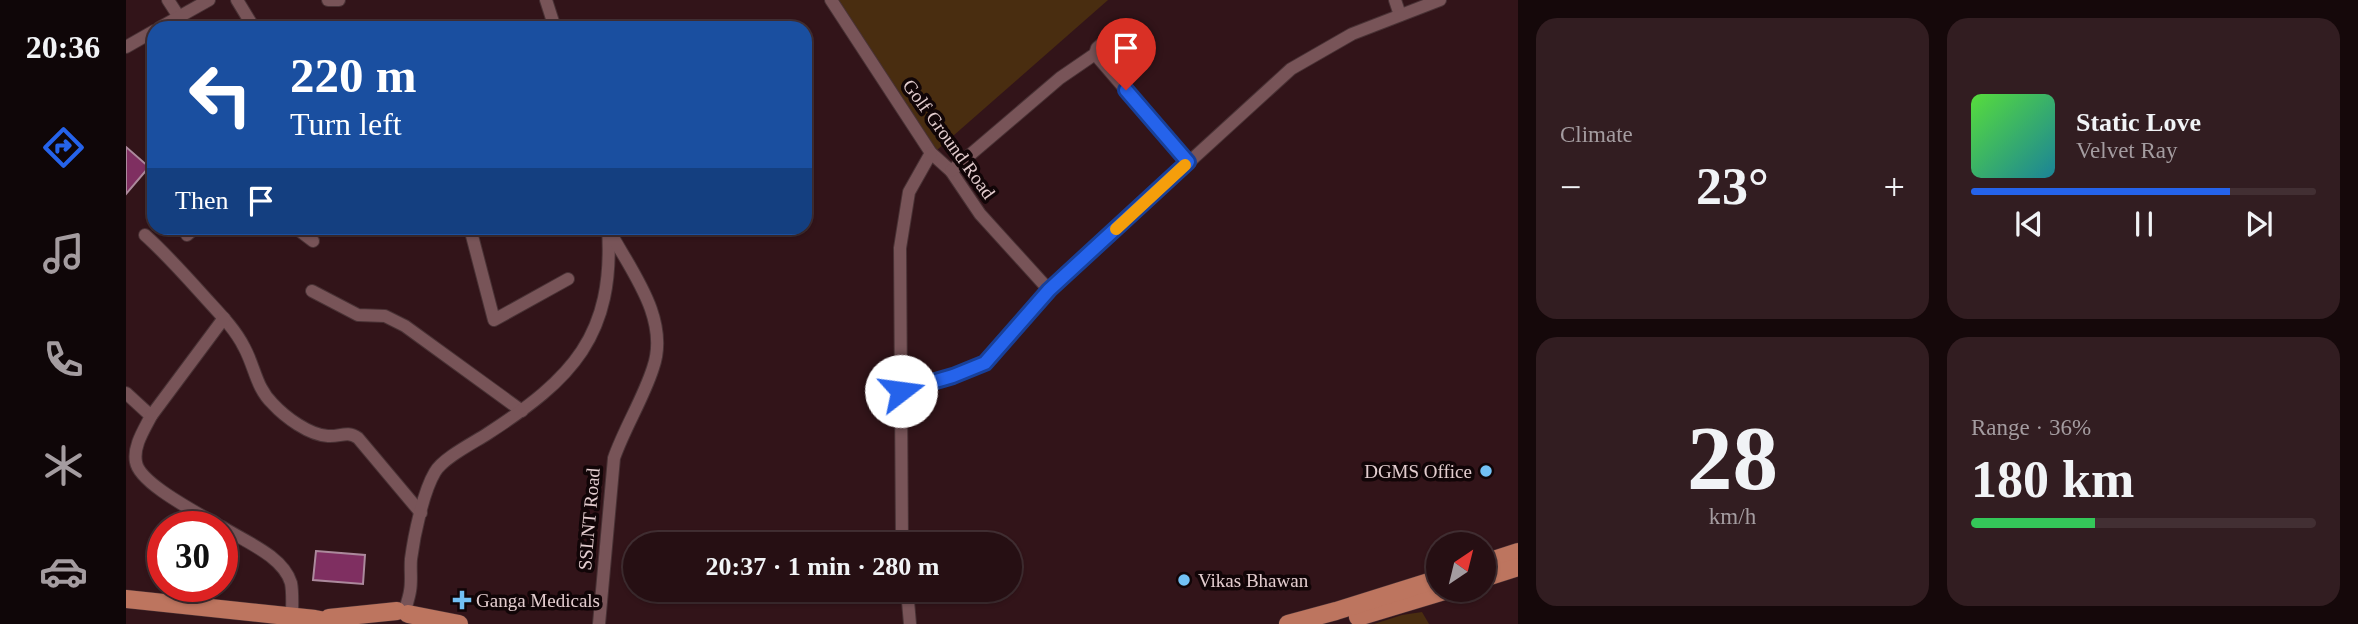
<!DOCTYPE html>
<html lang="en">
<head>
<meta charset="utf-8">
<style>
  body { margin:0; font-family:"Times New Roman",serif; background:#321d21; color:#f1f3f6; height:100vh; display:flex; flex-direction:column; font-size:26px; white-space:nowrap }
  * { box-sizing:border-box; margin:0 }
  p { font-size:23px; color:#a49ca0 }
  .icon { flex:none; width:38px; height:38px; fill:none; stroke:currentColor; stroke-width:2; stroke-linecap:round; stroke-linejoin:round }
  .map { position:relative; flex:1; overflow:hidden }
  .drawer { display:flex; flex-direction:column; gap:18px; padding:18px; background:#15080a; width:840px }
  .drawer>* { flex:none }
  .guide { position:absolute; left:21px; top:21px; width:665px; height:214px; border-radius:21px; box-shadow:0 2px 5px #0004,0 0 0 2px #422f33; background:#1a4fa0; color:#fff; overflow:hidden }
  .needle { width:46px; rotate:35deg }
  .buttons { position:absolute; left:1300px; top:532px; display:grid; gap:14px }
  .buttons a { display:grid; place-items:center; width:70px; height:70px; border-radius:50%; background:#260f13; box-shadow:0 2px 5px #0004,0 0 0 2px #422f33; font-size:35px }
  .speed { position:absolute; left:21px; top:511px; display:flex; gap:14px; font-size:35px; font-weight:700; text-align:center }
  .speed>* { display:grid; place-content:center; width:91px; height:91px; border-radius:50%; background:#260f13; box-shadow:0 2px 5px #0004,0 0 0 2px #422f33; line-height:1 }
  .speed .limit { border:10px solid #d22; background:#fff; color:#111 }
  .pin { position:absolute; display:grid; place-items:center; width:60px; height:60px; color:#fff; margin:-72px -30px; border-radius:50% 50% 50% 0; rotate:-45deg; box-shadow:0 0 7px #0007 }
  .pin .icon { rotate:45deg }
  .me { position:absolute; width:77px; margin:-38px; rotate:75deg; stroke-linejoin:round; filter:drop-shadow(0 0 5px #0008) }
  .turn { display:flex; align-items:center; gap:24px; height:147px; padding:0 28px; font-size:32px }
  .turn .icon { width:91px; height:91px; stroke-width:2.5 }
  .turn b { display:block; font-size:49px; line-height:60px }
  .then { display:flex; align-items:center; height:66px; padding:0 28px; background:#0003; gap:14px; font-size:26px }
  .big { font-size:52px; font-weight:600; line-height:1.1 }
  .drawer .widget { flex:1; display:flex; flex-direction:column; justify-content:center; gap:10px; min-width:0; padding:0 24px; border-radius:21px; background:#321d21 }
  .drawer .dial { align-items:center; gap:0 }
  .dial b { font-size:91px; line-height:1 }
  .song { display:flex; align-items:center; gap:21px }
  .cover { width:84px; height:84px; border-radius:10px; background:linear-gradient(135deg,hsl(110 70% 55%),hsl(190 70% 35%)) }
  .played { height:7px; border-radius:4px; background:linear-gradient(90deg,#2563eb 75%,#422f33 75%) }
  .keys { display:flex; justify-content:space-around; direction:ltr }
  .heat { display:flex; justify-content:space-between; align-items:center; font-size:38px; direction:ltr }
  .charge { height:10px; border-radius:5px; background:linear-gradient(90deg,#34c759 36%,#422f33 0) }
  .drawer .tiles { flex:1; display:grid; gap:18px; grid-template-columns:repeat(2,1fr) }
  .trip { position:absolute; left:497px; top:532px; width:399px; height:70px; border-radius:35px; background:#260f13; box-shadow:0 2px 5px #0004,0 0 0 2px #422f33; font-weight:600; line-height:70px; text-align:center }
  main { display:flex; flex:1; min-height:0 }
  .menu { display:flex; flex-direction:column; width:126px; justify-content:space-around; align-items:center; background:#0f0608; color:#a49ca0 }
  .menu .icon { width:49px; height:49px }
  .menu .on { color:#2563eb }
  .menu b { font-size:32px; color:#f1f3f6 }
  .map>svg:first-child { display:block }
  .green { fill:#492d10 }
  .building { fill:#7f2f61; stroke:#ac899c; stroke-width:2 }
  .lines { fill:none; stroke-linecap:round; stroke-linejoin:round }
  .minor-casing { stroke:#493235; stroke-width:14 }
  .highway-casing { stroke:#493235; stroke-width:19 }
  .minor { stroke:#785458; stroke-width:12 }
  .highway { stroke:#bd755f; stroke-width:18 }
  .route-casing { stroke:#184099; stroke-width:18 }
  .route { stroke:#2563eb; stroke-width:12 }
  .slow { stroke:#f59e0b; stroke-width:12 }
  .poi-dot { fill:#72c1f5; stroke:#110507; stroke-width:2.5 }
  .labels { text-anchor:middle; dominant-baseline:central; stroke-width:7; stroke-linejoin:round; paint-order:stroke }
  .street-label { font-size:19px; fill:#e3cdcf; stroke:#110507 }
  .poi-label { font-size:19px; fill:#e3cdcf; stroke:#110507; text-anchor:start }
</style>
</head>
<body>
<main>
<nav class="menu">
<b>20:36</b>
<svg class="icon on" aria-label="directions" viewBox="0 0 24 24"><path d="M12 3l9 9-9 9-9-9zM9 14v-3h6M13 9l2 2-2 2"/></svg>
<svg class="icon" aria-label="music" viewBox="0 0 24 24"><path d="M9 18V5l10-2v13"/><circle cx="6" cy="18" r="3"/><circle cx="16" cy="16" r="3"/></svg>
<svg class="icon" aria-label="phone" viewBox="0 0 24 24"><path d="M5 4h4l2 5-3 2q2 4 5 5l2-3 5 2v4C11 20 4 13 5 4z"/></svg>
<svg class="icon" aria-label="climate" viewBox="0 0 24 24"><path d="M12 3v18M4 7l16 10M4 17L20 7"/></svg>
<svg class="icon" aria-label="car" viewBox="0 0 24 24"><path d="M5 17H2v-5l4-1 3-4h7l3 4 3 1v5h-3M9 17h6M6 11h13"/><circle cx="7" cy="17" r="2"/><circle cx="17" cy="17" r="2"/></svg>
</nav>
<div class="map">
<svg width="1392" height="624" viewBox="0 0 1392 624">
  <rect width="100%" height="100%" fill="#321419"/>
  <g class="green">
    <path d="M 710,0 L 982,0 L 811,150 Z"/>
    <path d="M 1296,612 L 1303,624 L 1248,624 L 1276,615 Z"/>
  </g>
  <g class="building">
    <path d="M 0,147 L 23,167 L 0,194 Z"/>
    <path d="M 190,551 L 239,555 L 237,584 L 187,580 Z"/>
  </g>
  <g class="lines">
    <g class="minor-casing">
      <g id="minor">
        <path d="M 42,0 L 53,17"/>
        <path d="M 111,0 L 128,28"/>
        <path d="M 202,0 L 213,0"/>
        <path d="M 420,0 L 429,28"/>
        <path d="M 705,0 L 805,153 L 825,171 L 854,214 L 923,290"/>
        <path d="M 1269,0 L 1274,15"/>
        <path d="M 33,28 L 83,0"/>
        <path d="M 0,47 L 28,31"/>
        <path d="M 969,54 L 1062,162"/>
        <path d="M 825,171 L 934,78 L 969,54 L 971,48 L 996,26"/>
        <path d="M 170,228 L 187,241"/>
        <path d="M 344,228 L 368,320 L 442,279"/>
        <path d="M 19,235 C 39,253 57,273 75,293 C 90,310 108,327 118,347 C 129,367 130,388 147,404 C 159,417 183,435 202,436 C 214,437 221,430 232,438 L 295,513"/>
        <path d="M 61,235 L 69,228"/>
        <path d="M 186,291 L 232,315 L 259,316 L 279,326 L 396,411"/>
        <path d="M 775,391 L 827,376 L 859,363 L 923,290 L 1165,69 L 1226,34 L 1314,0"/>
        <path d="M 0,393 L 25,416 C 18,430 7,446 10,462 C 13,484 76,515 95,527"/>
        <path d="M 25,416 L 98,318"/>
        <path d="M 96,527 C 118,541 157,556 165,583 C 167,593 166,606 166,617"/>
        <path d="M 776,544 L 774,248 L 783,192 L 805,153"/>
        <path d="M 781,590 L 784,624"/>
        <path d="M 279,612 C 280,605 283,598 284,591 C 286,581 284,570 285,559 C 288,536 297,492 309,472 C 317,458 347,443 361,434 C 446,379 489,336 482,228"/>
        <path d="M 473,624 L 488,458 C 499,427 517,399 527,368 C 544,320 506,272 484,232"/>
      </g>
    </g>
    <g class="highway-casing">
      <g id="highway">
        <path d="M 1358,563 L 1392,552"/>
        <path d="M 1358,578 L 1392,567"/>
        <path d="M 0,599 L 189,619 L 216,624"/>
        <path d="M 282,614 L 333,624"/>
        <path d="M 1232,617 L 1322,590"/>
        <path d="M 203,618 L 271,611"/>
        <path d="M 1162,624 L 1210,611 L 1312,579"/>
      </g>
    </g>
    <use href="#minor" class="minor"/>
    <use href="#highway" class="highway"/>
  </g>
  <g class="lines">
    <g class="route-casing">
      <path id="route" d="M 775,391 L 827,376 L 859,363 L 923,290 L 1062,162 L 1000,90"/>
    </g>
    <use href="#route" class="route"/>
    <path class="slow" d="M 990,229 L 1059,165"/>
  </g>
  <g class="poi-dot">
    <circle cx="1360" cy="471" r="7"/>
    <circle cx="1058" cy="580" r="7"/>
    <path d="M332.5 589.5h7v7h7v7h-7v7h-7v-7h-7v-7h7z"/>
  </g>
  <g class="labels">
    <g class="street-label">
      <text transform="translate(823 139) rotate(54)">Golf Ground Road</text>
      <text transform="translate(463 519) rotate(-85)">SSLNT Road</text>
    </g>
    <g class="poi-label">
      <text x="1346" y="471" text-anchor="end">DGMS Office</text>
      <text x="1072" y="580">Vikas Bhawan</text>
      <text x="350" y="600">Ganga Medicals</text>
    </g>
  </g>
</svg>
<div class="buttons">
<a><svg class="needle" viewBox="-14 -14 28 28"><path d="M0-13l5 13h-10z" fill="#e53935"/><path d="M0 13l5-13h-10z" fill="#a49ca0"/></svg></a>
</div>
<div class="speed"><div class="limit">30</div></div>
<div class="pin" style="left:1000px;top:90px;background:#d93025"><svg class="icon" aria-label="arrive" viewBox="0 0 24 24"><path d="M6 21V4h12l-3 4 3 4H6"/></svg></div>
<svg class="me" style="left:775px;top:391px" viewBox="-20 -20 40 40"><circle r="19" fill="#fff"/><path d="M0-13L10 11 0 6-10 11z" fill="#2563eb"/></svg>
<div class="trip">20:37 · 1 min · 280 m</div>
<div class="guide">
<div class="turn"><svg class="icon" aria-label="left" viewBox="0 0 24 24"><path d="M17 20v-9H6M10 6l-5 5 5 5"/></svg><div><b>220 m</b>Turn left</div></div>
<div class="then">Then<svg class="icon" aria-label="arrive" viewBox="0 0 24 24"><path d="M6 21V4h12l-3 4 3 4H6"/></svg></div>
</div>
</div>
<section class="drawer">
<div class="tiles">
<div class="widget"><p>Climate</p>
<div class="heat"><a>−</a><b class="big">23°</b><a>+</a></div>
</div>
<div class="widget">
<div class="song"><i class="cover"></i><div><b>Static Love</b><p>Velvet Ray</p></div></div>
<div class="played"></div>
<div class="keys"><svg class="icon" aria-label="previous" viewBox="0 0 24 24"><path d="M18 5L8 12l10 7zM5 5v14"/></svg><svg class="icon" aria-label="pause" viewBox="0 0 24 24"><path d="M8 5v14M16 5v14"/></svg><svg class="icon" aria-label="next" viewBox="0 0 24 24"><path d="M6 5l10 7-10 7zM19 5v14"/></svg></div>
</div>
<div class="widget dial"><b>28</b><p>km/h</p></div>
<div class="widget"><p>Range · 36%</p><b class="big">180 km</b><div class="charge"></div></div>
</div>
</section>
</main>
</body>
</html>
